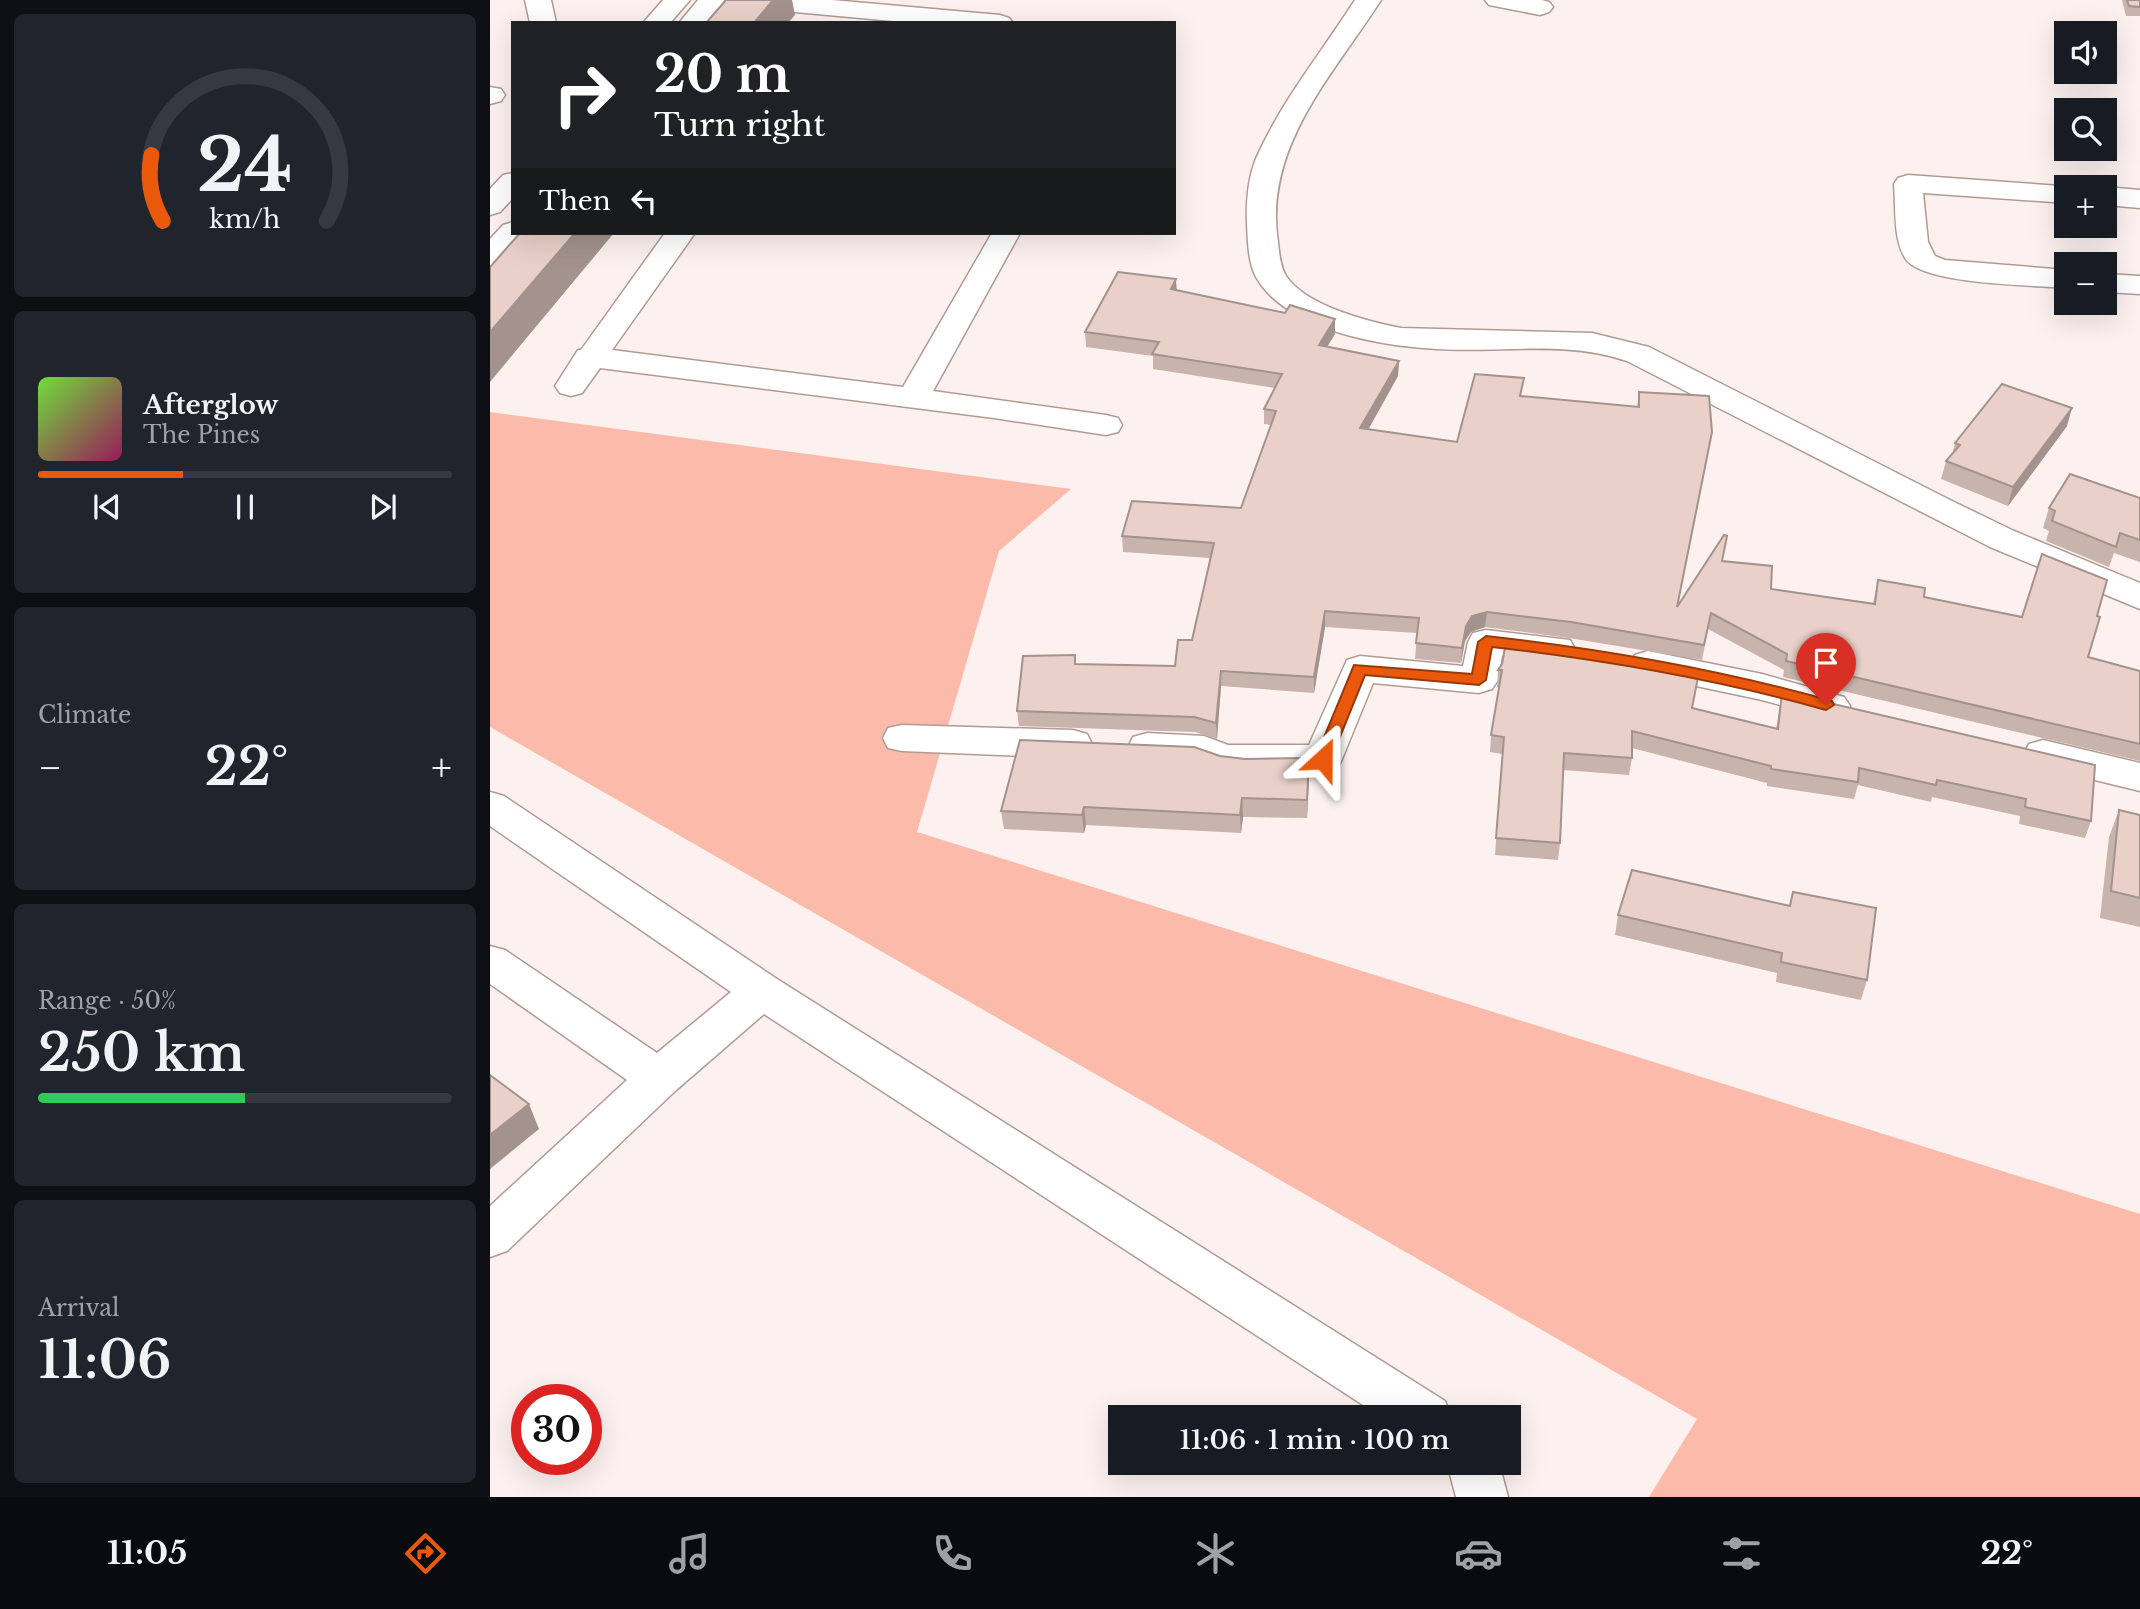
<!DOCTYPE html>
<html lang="en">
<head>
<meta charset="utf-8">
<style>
  body { margin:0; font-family:"Libre Baskerville",serif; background:#20242c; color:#f1f3f6; height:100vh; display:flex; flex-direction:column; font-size:26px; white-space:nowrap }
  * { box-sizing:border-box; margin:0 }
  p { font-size:23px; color:#9ea1a6 }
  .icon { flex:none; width:38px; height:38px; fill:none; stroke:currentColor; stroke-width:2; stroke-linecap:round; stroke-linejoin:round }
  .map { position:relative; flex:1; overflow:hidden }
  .panel { display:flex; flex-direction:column; gap:14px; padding:14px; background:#0d0f14; width:490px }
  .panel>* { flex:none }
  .banner { position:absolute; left:21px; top:21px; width:665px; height:214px; border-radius:0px; box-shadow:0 7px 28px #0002; background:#202124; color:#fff; overflow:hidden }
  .fabs { position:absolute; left:1564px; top:21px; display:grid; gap:14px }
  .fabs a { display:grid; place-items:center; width:63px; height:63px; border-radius:0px; background:#171b24; box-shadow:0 7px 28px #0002; font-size:35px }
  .speed { position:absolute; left:21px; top:1384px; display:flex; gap:14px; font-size:35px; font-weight:700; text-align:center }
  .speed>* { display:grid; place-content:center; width:91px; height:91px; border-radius:50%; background:#171b24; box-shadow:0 7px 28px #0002; line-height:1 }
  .speed .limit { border:10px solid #d22; background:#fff; color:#111 }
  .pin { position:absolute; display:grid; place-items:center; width:60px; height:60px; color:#fff; margin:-72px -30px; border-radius:50% 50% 50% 0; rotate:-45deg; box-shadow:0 0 7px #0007 }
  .pin .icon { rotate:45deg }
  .me { position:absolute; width:77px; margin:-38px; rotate:24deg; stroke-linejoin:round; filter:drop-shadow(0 0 5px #0008) }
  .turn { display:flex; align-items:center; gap:24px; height:147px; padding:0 28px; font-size:32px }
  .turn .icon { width:91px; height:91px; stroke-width:2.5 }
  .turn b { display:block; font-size:49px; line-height:60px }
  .then { display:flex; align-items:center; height:66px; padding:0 28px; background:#0003; gap:14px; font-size:26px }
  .big { font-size:52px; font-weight:600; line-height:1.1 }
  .panel .widget { flex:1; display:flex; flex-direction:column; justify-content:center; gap:10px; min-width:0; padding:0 24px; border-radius:10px; background:#20242c }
  .panel .dial { align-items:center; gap:0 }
  .dial svg { height:182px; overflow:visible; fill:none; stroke:#363941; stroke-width:7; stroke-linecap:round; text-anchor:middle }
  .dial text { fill:#f1f3f6; stroke:none }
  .song { display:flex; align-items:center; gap:21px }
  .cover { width:84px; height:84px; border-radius:10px; background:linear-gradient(135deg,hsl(100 70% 55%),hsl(330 70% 35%)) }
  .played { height:7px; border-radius:4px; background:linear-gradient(90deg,#ea580c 35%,#363941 35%) }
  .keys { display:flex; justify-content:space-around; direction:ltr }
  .heat { display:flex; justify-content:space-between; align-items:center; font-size:38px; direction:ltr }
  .charge { height:10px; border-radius:5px; background:linear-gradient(90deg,#34c759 50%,#363941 0) }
  .trip { position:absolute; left:618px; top:1405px; width:413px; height:70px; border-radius:0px; background:#171b24; box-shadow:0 7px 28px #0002; font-weight:600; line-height:70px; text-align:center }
  .tabs { display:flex; height:112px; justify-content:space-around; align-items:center; background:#090b0e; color:#9ea1a6 }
  .tabs .icon { width:49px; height:49px }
  .tabs .selected { color:#ea580c }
  .tabs b { font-size:32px; color:#f1f3f6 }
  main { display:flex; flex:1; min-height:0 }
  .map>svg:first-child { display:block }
  .green { fill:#fcbbaa }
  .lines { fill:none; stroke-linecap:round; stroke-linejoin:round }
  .minor-casing { stroke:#b29a94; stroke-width:3 }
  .minor { fill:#fff; fill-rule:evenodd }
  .wall { fill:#c8b3ad }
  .shaded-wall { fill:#a3928d }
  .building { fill:#e9d0c9; stroke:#a3928d; stroke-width:2 }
  .route { fill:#ea580c; stroke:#983908; stroke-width:2 }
</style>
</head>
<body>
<main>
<section class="panel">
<div class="widget dial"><svg viewBox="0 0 100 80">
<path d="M14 69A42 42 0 1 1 86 69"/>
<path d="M14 69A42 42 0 0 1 9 40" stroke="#ea580c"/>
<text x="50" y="56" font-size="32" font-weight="700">24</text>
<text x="50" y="72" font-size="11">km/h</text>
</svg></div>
<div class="widget">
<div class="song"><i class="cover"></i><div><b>Afterglow</b><p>The Pines</p></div></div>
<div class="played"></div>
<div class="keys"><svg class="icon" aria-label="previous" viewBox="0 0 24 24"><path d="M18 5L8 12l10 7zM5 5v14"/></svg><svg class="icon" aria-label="pause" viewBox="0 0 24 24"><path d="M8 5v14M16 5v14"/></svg><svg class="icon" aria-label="next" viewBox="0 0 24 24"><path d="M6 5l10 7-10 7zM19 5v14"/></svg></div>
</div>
<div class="widget"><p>Climate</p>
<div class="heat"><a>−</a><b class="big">22°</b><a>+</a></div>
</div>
<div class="widget"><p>Range · 50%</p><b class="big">250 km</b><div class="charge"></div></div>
<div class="widget"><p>Arrival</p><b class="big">11:06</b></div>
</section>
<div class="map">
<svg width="1650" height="1497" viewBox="0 0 1650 1497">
  <rect width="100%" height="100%" fill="#fcf1ee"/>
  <path class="green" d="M 0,412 L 581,489 L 509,551 L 427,832 L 1650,1214 L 1650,1497 L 1159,1497 L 1207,1419 L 0,727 Z"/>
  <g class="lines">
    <g class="minor-casing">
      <g id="minor">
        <path d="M 35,0 L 61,0 L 66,23 L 40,23 Z"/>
        <path d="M 173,0 L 200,0 L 180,23 L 153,23 Z"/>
        <path d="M 208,0 L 235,0 L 216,23 L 189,23 Z"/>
        <path d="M 247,0 L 342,0 L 510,15 L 519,18 L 523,23 L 425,23 L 260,8 L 251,5 Z"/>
        <path d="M 865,0 L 891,0 C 845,72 777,143 787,234 C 789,247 789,265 796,276 C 816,306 879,322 911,328 L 1102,333 L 1159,347 L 1460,500 L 1524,531 L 1650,583 L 1650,609 L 1500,547 L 1137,361 C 1076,340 1010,353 947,349 C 891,346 797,331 766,277 C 758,262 758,241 757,225 C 756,200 758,174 769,152 C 794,98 833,50 865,0 Z"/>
        <path d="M 995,0 L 1052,0 L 1059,2 L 1063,7 L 1059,12 L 1050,15 L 999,5 Z"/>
        <path d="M 0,87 L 11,89 L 15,95 L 11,101 L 0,104 Z"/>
        <path d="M 23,173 L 23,198 L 10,212 L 0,215 L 0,189 L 13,175 Z"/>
        <path d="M 1418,175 L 1584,187 L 1577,187 L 1577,203 L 1433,193 L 1438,242 L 1445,256 L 1455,260 L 1577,270 L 1577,288 C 1544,285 1431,285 1415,258 C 1403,238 1406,207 1404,184 L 1408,178 Z"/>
        <path d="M 1615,187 L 1650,190 L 1650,208 L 1615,205 Z"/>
        <path d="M 23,222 L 23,233 L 36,233 L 10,263 L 0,266 L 0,239 L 13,225 Z"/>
        <path d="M 175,233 L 205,233 L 122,350 L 413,387 L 502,233 L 530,233 L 443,391 L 616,415 L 628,418 L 632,425 L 628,432 L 616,435 L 504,418 L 110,368 L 92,393 L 81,396 L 70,393 L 65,386 L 88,350 L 91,350 Z"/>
        <path d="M 1615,274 L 1650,276 L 1650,294 L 1615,292 Z"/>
        <path d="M 996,630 L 1080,640 L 1085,649 L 1080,658 L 1067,661 L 1012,656 L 1008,680 L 1002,689 L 989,693 L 883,683 L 852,759 L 847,769 L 833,773 L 733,773 L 708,763 L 657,761 L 643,757 L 638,747 L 643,737 L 657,733 L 714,736 L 738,745 L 819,745 L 857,660 L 870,656 L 973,666 L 978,642 L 983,633 Z"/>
        <path d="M 1158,651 L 1272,674 L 1354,697 L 1360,706 L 1354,715 L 1341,719 L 1272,700 L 1145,673 L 1140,664 L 1145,655 Z"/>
        <path d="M 412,725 L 583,730 L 597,734 L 602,744 L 597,754 L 583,758 L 412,751 L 398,748 L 393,738 L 398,728 Z"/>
        <path d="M 1553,740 L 1650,763 L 1650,791 L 1539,764 L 1534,754 L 1539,744 Z"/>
        <path d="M 0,792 L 14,796 L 287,979 L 955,1401 L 962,1418 L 893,1418 L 274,1014 L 185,1091 L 17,1251 L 0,1257 L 0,1206 L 137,1080 L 0,984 L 0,946 L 15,950 L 167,1053 L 241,992 L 0,826 Z"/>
        <path d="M 957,1463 L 1009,1463 L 1018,1497 L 966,1497 Z"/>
      </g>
    </g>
    <use href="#minor" class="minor"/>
  </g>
  <g class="wall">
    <path d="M 1632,0 L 1650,0 L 1650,16 L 1636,16 Z"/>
    <path d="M 687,290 L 795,313 L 845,319 L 845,334 L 837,346 L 909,361 L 908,376 L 878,430 L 967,442 L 1032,396 L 1147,407 L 1149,392 L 1188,606 L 1232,561 L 1281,589 L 1383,603 L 1388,580 L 1434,597 L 1532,617 L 1607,616 L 1598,657 L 1650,671 L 1650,761 L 1293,677 L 1294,670 L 1218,629 L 1212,660 L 1079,638 L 995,627 L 981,632 L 975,641 L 971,663 L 925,659 L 927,633 L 835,627 L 824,693 L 731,686 L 727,739 L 705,732 L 529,726 L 527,711 L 585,655 L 586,664 L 685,666 L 702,640 L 720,558 L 633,552 L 632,536 L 751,508 L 781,425 L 774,424 L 774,409 L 785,388 L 663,369 L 663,356 L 596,347 L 595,332 Z"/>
    <path d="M 1577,426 L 1518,506 L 1451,479 L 1456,461 L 1462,455 L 1465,443 Z"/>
    <path d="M 1650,498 L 1650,562 L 1624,553 L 1619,567 L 1556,541 L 1559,531 L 1553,528 L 1559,508 Z"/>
    <path d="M 1008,670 L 1202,708 L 1286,729 L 1292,692 L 1601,821 L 1595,838 L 1529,824 L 1530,816 L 1442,797 L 1441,802 L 1368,785 L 1364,799 L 1277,786 L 1277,783 L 1142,748 L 1142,758 L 1139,775 L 1073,770 L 1070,843 L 1068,860 L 1005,855 L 1012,754 L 1000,752 L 1001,735 L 1009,687 L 1007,687 Z"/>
    <path d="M 730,756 L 819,777 L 817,818 L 753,817 L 751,833 L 596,825 L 594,833 L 514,829 L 511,811 Z"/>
    <path d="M 1629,810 L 1650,815 L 1650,927 L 1610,918 L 1619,837 Z"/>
    <path d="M 1303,892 L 1377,980 L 1371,1000 L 1286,982 L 1287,973 L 1125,935 L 1128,915 L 1299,905 Z"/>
  </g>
  <g class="shaded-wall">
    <path d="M 283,0 L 302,0 L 305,15 L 298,23 L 264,23 Z"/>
    <path d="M 85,233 L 124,233 L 0,382 L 0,332 Z"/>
    <path d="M 686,279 L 687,294 L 681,289 Z"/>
    <path d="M 845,319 L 845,334 L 829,360 L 829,345 Z"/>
    <path d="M 909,361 L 908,376 L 870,444 L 870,428 Z"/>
    <path d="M 1582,408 L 1577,426 L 1518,506 L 1523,487 Z"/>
    <path d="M 835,611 L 835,627 L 824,693 L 824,677 Z"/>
    <path d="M 997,612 L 995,627 L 981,632 L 975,641 L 971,663 L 972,648 L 976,626 L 982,616 Z"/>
    <path d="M 731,671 L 731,686 L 727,739 L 726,723 Z"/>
    <path d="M 819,758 L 819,777 L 817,818 L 817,800 Z"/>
    <path d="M 752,798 L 753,817 L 751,833 L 750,815 Z"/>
    <path d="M 594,807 L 596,825 L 594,833 L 592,815 Z"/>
    <path d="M 39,1104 L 49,1129 L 0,1169 L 0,1135 Z"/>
  </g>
  <g class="building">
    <path d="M 236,0 L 283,0 L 264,23 L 216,23 Z"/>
    <path d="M 1637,0 L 1650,0 L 1650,7 L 1639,6 Z"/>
    <path d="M 30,233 L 85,233 L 0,332 L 0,267 Z"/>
    <path d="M 628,272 L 686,279 L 681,289 L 795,313 L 800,305 L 845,319 L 829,345 L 909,361 L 870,428 L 967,442 L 985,374 L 1034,378 L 1030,396 L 1149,407 L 1149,392 L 1219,396 L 1222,432 L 1187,607 L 1234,535 L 1237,536 L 1232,561 L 1282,566 L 1281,589 L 1385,604 L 1388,580 L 1435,588 L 1434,597 L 1532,617 L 1552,554 L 1617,580 L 1607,616 L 1610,617 L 1598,657 L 1650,671 L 1650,744 L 1296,661 L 1297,654 L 1221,613 L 1214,645 L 1081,622 L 997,612 L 982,616 L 976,626 L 972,648 L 926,643 L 929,618 L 835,611 L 824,677 L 731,671 L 726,723 L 704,717 L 527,711 L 533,656 L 585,655 L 585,664 L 685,666 L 688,640 L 702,640 L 724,543 L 632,536 L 642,501 L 751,508 L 786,411 L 774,409 L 792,374 L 662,354 L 669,342 L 595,332 Z"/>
    <path d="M 1512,384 L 1582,408 L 1523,487 L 1456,461 L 1470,445 L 1465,443 Z"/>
    <path d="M 1580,474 L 1650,498 L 1650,540 L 1630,533 L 1626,547 L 1562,521 L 1565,511 L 1559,508 Z"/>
    <path d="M 1016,642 L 1092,650 L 1209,672 L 1202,708 L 1288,729 L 1292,692 L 1605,765 L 1601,821 L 1535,807 L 1536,799 L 1447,780 L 1446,785 L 1369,768 L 1368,782 L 1281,769 L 1281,766 L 1142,731 L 1142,758 L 1074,753 L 1070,843 L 1006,838 L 1014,737 L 1001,735 L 1012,670 L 1008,670 L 1012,664 Z"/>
    <path d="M 530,740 L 704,747 L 730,756 L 755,759 L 819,758 L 817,800 L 752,798 L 750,815 L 594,807 L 592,815 L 511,811 Z"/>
    <path d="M 1629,810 L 1650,815 L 1650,898 L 1621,891 Z"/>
    <path d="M 1142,870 L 1300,906 L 1303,892 L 1386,908 L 1377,980 L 1291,962 L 1292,953 L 1128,915 Z"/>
    <path d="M 0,1075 L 39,1104 L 0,1135 Z"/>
  </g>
  <path class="route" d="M 996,636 C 1113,649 1228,669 1342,701 L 1344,705 L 1336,710 C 1226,679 1116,660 1002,647 L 996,680 L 989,685 L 875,675 L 841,759 L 839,763 L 827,763 L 825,759 L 864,665 L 982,674 L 988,642 Z"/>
</svg>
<div class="fabs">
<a><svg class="icon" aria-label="sound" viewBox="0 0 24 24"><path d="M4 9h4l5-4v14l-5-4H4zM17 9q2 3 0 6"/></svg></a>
<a><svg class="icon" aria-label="search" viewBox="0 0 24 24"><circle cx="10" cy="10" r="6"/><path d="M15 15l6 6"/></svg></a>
<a>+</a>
<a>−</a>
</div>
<div class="speed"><div class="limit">30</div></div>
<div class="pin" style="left:1336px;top:705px;background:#d93025"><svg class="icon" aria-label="arrive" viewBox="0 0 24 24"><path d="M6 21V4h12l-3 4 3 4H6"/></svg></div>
<svg class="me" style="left:833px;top:759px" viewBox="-20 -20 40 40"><path d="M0-17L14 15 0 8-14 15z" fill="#ea580c" stroke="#fff" stroke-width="4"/></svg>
<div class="trip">11:06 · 1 min · 100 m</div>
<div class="banner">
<div class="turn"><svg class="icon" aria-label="right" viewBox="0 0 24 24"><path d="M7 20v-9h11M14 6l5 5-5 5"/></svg><div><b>20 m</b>Turn right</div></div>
<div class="then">Then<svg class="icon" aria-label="left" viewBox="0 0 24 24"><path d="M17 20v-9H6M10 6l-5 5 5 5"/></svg></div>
</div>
</div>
</main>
<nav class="tabs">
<b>11:05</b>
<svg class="icon selected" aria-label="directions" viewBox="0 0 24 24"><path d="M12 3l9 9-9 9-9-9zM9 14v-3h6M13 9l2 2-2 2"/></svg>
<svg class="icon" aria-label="music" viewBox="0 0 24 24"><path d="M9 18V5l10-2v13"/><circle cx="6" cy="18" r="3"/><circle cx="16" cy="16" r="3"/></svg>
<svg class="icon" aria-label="phone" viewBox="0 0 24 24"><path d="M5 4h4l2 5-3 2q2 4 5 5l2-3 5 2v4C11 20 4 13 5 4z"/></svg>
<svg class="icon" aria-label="climate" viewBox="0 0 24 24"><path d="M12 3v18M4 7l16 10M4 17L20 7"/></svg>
<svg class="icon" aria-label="car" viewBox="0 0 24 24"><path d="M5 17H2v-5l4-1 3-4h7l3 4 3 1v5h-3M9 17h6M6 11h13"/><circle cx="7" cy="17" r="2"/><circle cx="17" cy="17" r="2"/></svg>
<svg class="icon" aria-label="filters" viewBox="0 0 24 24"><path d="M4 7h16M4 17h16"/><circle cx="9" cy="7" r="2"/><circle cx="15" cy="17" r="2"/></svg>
<b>22°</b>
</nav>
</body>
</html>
